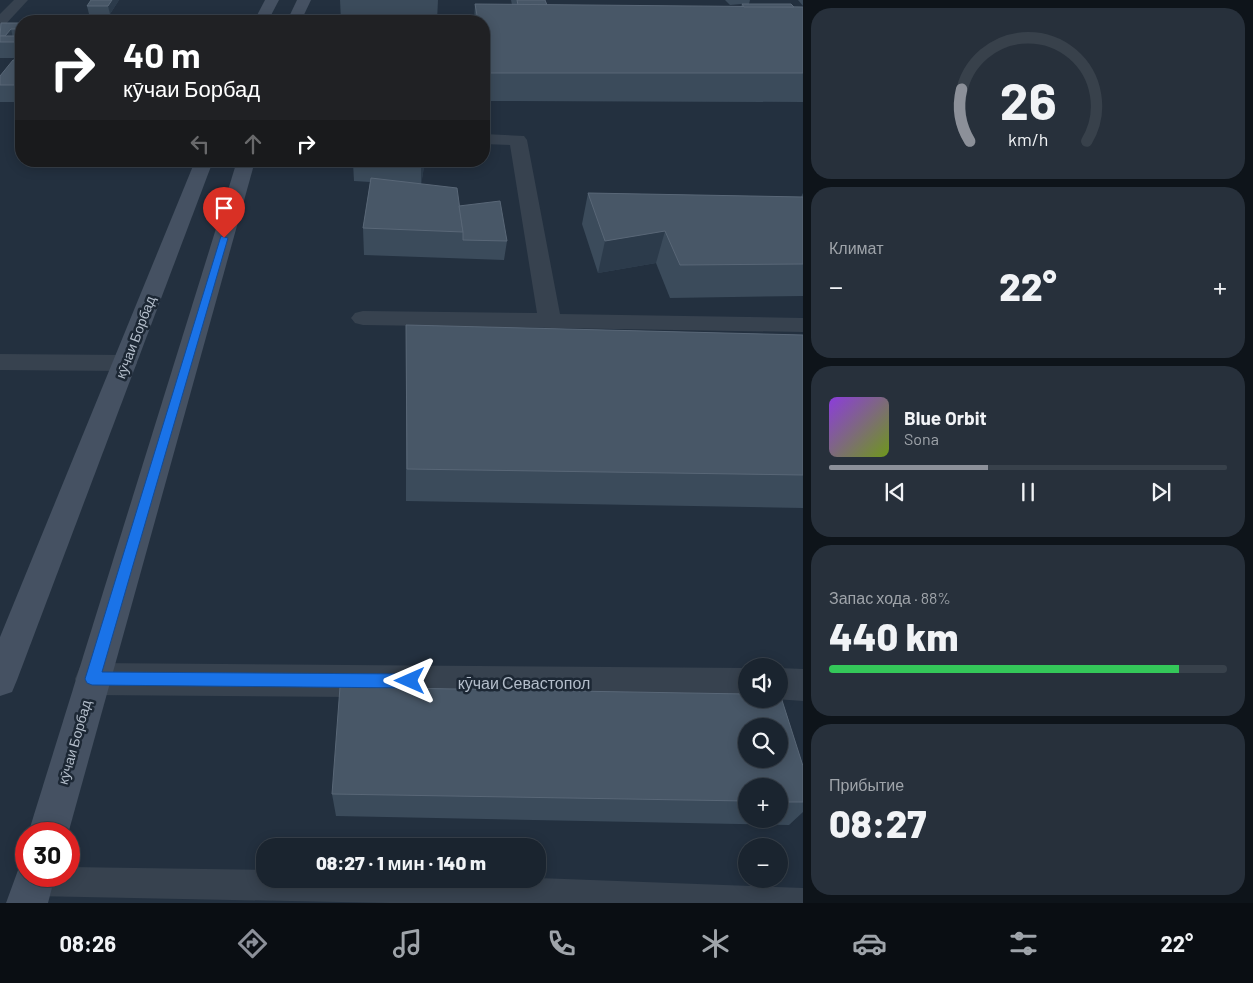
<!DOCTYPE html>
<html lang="ru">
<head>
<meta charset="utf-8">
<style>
  body { margin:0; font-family:Barlow,sans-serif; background:#27303b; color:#f1f3f6; height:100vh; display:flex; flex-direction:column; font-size:19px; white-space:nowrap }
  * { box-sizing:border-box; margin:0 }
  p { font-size:16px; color:#9fa4aa }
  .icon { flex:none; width:28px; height:28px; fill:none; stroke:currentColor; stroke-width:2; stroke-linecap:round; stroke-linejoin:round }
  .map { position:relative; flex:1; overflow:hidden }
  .side { display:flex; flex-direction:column; gap:8px; padding:8px; background:#0e141a; width:450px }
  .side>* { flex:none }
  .top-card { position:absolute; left:15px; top:15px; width:475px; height:152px; border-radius:20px; box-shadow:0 2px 12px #0003,0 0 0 1px #38414b; background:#202124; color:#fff; overflow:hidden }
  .controls { position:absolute; left:738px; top:658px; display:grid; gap:10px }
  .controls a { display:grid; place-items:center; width:50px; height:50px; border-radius:50%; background:#1a242f; box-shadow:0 2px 12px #0003,0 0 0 1px #38414b; font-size:25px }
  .speed { position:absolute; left:15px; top:822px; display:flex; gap:10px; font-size:25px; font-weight:700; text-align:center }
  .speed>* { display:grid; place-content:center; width:65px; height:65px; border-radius:50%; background:#1a242f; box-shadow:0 2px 12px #0003,0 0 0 1px #38414b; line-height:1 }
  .speed .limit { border:8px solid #d22; background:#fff; color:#111 }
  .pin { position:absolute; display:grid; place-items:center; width:42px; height:42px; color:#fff; margin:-51px -21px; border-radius:50% 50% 50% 0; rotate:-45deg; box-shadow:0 0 5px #0007 }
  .pin .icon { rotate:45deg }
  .me { position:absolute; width:55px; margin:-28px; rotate:270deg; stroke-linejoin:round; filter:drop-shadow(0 0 4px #0008) }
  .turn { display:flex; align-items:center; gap:18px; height:105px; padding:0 25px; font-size:22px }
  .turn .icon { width:65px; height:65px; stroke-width:2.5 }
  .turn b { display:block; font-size:35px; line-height:42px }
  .lanes { display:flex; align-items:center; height:48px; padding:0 25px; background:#0003; justify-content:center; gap:25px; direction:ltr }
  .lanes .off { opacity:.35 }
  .big { font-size:38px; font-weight:800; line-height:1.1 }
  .side .tile { flex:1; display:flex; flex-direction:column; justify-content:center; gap:8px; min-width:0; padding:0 18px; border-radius:20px; background:#27303b }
  .side .dial { align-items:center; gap:0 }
  .dial svg { height:130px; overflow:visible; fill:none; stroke:#38414b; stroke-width:7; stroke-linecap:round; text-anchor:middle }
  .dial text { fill:#f1f3f6; stroke:none }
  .song { display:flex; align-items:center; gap:15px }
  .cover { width:60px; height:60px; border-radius:8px; background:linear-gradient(135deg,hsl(270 70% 55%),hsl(80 70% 35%)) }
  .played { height:5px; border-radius:2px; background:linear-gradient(90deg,#8c9099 40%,#38414b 40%) }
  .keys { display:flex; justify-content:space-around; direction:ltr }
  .heat { display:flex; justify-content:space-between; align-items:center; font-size:28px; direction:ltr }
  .charge { height:8px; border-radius:4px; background:linear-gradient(90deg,#34c759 88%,#38414b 0) }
  .trip { position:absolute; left:256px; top:838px; width:290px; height:50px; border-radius:20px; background:#1a242f; box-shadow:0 2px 12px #0003,0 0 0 1px #38414b; font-weight:800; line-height:50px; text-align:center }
  .menu { display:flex; height:80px; justify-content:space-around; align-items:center; background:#0a0e13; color:#9fa4aa }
  .menu .icon { width:35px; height:35px }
  .menu .selected { color:#8c9099 }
  .menu b { font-size:22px; color:#f1f3f6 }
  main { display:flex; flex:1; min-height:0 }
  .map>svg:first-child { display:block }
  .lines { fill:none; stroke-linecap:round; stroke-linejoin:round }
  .service { fill:#37424f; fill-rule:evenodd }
  .minor { fill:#37424f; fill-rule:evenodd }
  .secondary { fill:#455162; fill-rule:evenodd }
  .wall { fill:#3b4b5b; fill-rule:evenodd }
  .shaded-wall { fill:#2c3b4b }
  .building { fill:#485767; stroke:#596777; fill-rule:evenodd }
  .route { fill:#1a73e8; stroke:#114b97 }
  .labels { text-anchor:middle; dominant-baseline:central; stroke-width:5; stroke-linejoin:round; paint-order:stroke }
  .street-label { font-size:14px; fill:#b3bdca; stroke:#1c2734 }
  .near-street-label { font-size:16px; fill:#b3bdca; stroke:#1c2734 }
</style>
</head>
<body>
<main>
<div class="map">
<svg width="803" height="903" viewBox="0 0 803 903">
  <rect width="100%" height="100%" fill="#23303f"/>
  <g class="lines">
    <path class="service" d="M 69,867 L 265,870 L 265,879 L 538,878 L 803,888 L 803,903 L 389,903 L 34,896 L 23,892 L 19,881 L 23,870 L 26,869 L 26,876 L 69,876 Z"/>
    <g class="minor">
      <path d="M 14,0 L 28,0 L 5,25 L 0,26 L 0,14 Z"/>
      <path d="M 484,134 L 524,136 L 527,140 L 560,314 L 803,318 L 803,332 L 363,325 L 355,323 L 351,318 L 355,313 L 363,311 L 537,313 L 510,145 L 484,144 Z"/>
      <path d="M 0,354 L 125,355 L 134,357 L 137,363 L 134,369 L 125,371 L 0,370 Z"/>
      <path d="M 92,663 L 746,668 L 746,699 L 750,699 L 746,700 L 92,695 L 80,691 L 75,679 L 80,667 Z"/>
      <path d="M 779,668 L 803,669 L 803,701 L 775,699 L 779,699 Z"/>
    </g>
    <g class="secondary">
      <path d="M 265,0 L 279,0 L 268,21 L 254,21 Z"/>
      <path d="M 297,0 L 311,0 L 301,21 L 287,21 Z"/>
      <path d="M 195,161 L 213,161 L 17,680 L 12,692 L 0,696 L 0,637 Z"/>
      <path d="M 237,161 L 255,161 L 68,834 L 28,834 Z"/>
      <path d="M 26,859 L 26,876 L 55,876 L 48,903 L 6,903 L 21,862 Z"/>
    </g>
  </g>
  <g class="wall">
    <path d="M 119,0 L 110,14 L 89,14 L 87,6 Z"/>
    <path d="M 340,0 L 438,0 L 437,21 L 341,21 Z"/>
    <path d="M 511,0 L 545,0 L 547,5 L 741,7 L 742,4 L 730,5 L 725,0 L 750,0 L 749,4 L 803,7 L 803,102 L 484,101 L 484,21 L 474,21 L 475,4 L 512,5 Z"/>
    <path d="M 798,0 L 803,0 L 803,6 Z"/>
    <path d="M 21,23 L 21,58 L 0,58 L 0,24 Z"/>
    <path d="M 21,60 L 21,102 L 0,102 L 0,76 Z"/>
    <path d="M 425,161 L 421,184 L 459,206 L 507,241 L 504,260 L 364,255 L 363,228 L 370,182 L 354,181 L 353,163 Z"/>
    <path d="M 588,193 L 801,197 L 803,193 L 803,296 L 670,298 L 656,263 L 598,273 L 582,224 Z"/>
    <path d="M 406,325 L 803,335 L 803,508 L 406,501 Z"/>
    <path d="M 803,766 L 803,812 L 789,825 L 336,816 L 332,794 ZM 746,786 L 779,786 L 779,819 L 746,819 Z"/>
  </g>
  <g class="shaded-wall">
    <path d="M 112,0 L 119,0 L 110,14 L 108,6 Z"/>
    <path d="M 11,29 L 13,38 L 0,42 Z"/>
    <path d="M 422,161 L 425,161 L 421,186 L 421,167 Z"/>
    <path d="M 665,231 L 656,263 L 598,273 L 605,241 Z"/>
  </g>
  <g class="building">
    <path d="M 91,0 L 112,0 L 108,6 L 87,6 Z"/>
    <path d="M 517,0 L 545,0 L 547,5 L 518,5 Z"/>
    <path d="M 475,4 L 803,7 L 803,73 L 485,73 L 484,63 L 484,21 L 478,21 Z"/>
    <path d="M 742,4 L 791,4 L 794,7 L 744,7 Z"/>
    <path d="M 1,23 L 21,23 L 21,29 L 11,29 L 5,36 L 0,36 Z"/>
    <rect x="0" y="36" width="21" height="6"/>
    <path d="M 13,60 L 21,60 L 21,85 L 0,85 L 0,76 Z"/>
    <path d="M 353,161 L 422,161 L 421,167 L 353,163 Z"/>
    <path d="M 371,178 L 457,188 L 463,232 L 363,228 Z"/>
    <path d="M 588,193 L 803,197 L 803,264 L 680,265 L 665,231 L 605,241 Z"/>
    <path d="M 500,201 L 507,241 L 463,240 L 463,232 L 459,206 Z"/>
    <path d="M 406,325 L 803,335 L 803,475 L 407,469 Z"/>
    <path d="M 340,687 L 746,694 L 746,699 L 779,699 L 779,694 L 780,694 L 803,766 L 803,802 L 779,802 L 779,786 L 746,786 L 746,801 L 332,794 ZM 746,726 L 779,726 L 779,759 L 746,759 Z"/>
  </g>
  <path class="route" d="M 221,236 L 228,238 L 102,672 L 410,674 L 415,676 L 417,681 L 415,686 L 410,688 L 92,685 L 87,683 L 85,679 Z"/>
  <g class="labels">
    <g class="street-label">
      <text transform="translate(135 337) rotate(-69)">кӯчаи Борбад</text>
      <text transform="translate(74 742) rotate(-74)">кӯчаи Борбад</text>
    </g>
    <g class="near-street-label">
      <text x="524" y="682">кӯчаи Севастопол</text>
    </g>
  </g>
</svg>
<div class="controls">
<a><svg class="icon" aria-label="sound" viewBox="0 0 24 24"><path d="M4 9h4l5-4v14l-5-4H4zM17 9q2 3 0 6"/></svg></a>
<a><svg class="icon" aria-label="search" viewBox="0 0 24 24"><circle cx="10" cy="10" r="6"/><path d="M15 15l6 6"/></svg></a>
<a>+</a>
<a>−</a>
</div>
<div class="speed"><div class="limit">30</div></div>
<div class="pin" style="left:224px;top:238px;background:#d93025"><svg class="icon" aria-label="arrive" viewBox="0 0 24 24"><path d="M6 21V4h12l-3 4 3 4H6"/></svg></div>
<svg class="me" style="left:410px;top:681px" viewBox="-20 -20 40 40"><path d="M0-17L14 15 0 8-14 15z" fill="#1a73e8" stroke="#fff" stroke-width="4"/></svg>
<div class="trip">08:27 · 1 мин · 140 m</div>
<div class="top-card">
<div class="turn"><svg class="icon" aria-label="right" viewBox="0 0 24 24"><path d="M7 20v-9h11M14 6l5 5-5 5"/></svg><div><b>40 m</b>кӯчаи Борбад</div></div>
<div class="lanes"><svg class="icon off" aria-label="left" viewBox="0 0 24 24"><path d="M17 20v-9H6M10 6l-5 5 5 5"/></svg><svg class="icon off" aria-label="ahead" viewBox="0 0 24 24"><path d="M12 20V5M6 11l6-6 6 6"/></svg><svg class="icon" aria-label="right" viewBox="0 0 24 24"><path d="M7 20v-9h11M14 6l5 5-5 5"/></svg></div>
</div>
</div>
<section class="side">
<div class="tile dial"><svg viewBox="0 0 100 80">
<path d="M14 69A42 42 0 1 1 86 69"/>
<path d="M14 69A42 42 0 0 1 9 37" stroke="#8c9099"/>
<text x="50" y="56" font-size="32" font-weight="700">26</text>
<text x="50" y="72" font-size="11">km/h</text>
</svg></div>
<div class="tile"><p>Климат</p>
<div class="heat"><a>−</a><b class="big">22°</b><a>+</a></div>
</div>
<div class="tile">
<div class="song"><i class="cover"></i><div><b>Blue Orbit</b><p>Sona</p></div></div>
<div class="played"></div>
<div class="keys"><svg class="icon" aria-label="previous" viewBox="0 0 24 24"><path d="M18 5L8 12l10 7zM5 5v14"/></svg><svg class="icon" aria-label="pause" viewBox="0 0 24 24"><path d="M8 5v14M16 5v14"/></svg><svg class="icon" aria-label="next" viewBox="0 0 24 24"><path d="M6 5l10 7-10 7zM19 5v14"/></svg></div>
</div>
<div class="tile"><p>Запас хода · 88%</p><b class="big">440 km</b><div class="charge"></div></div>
<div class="tile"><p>Прибытие</p><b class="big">08:27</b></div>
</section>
</main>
<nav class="menu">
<b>08:26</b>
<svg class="icon selected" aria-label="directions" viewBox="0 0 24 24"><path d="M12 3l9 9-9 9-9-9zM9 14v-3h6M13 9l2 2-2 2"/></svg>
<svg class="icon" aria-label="music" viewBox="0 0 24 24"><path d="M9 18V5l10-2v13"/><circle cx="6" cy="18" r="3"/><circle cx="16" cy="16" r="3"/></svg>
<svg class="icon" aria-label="phone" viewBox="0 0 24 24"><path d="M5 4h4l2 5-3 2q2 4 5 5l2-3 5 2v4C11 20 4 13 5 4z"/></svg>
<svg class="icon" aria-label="climate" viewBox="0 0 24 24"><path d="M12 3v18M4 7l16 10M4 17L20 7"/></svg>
<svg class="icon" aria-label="car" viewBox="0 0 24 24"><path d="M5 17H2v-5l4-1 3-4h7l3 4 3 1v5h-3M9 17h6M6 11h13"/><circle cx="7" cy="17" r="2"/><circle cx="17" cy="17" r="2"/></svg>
<svg class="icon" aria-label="filters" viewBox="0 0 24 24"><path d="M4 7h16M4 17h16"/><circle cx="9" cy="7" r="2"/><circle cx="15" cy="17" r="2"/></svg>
<b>22°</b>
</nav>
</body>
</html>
